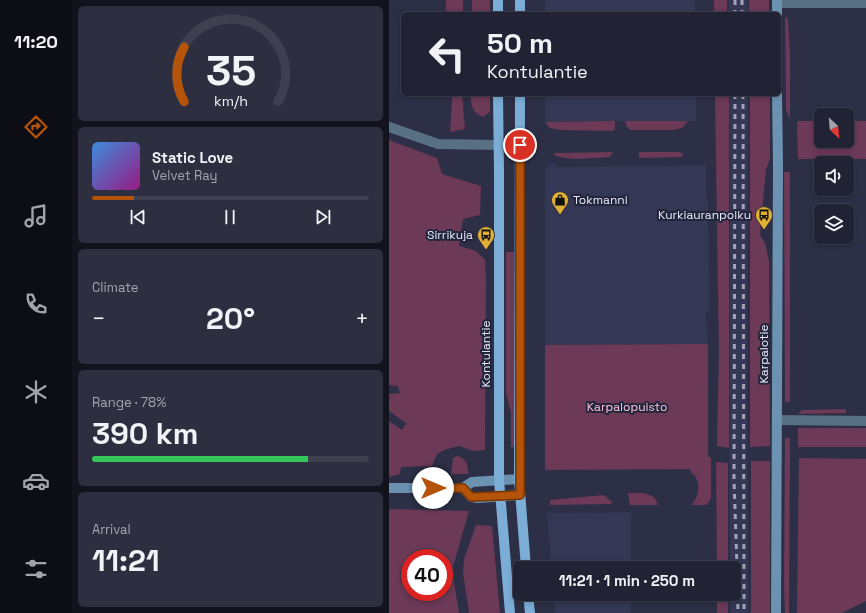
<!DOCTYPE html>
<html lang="en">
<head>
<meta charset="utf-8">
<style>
  body { margin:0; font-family:"Space Grotesk",sans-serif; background:#2d2f40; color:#f1f3f6; height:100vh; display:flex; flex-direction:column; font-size:15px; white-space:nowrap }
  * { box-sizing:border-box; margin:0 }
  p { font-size:13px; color:#a2a4ac }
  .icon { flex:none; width:22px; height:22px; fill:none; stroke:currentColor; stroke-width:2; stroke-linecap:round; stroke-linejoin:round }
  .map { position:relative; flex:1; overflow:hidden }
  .details { display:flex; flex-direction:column; gap:6px; padding:6px; background:#12131d; width:317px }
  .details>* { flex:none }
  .banner { position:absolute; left:12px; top:12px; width:380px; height:84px; border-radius:6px; box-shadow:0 2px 6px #0003,0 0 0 1px #3e404f; background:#212334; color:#f1f3f6; overflow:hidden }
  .needle { width:26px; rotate:154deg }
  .buttons { position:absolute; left:425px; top:108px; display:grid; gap:8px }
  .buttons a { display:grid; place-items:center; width:40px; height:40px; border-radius:6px; background:#212334; box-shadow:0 2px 6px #0003,0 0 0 1px #3e404f; font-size:20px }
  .speed { position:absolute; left:12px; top:549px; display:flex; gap:8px; font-size:20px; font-weight:700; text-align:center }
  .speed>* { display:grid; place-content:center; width:52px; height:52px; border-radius:50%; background:#212334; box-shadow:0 2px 6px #0003,0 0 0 1px #3e404f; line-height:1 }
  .speed .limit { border:6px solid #d22; background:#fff; color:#111 }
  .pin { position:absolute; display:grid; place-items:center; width:34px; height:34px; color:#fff; margin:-17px; border:2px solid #fff; border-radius:50%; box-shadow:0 1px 4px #0007 }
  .me { position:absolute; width:44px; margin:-22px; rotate:90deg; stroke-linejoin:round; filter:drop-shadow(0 0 3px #0008) }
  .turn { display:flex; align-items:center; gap:14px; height:84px; padding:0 20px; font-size:18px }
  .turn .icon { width:52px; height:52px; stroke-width:2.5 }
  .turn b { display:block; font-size:28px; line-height:34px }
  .big { font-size:30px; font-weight:800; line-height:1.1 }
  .details .tile { flex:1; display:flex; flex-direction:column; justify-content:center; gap:6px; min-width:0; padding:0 14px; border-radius:6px; background:#2d2f40 }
  .details .dial { align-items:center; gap:0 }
  .dial svg { height:104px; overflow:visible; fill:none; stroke:#3e404f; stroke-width:7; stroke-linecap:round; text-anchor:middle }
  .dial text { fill:#f1f3f6; stroke:none }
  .song { display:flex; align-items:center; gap:12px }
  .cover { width:48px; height:48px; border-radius:6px; background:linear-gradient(135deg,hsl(210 70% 55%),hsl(310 70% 35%)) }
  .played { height:4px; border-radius:2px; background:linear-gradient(90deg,#b45309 15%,#3e404f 15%) }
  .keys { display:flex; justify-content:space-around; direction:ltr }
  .heat { display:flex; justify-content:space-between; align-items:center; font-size:22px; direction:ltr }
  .charge { height:6px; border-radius:3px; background:linear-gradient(90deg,#34c759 78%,#3e404f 0) }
  .trip { position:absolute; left:124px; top:561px; width:228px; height:40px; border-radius:6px; background:#212334; box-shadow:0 2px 6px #0003,0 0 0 1px #3e404f; font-weight:800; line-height:40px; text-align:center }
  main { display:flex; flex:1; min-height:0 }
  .menu { display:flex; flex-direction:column; width:72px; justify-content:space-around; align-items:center; background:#0d0e15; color:#a2a4ac }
  .menu .icon { width:28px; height:28px }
  .menu .active { color:#b45309 }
  .menu b { font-size:18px; color:#f1f3f6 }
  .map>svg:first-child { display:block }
  .built { fill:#353854 }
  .green { fill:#6c3957; fill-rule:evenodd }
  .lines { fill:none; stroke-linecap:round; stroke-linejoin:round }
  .street { stroke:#587084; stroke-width:10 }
  .secondary { stroke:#6c92b2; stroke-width:10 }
  .primary { stroke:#7badd6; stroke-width:10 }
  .rail { stroke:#a2a4b7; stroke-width:3; stroke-dasharray:5 5; stroke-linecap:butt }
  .route-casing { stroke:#753606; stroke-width:10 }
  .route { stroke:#b45309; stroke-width:7 }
  .labels { text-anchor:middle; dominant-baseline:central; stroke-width:4; stroke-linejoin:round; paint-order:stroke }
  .poi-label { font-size:12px; fill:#e9ebfb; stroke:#22253b; text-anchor:end }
  .street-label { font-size:12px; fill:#e9ebfb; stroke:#22253b }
  .park-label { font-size:12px; fill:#fdc4e3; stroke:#22253b }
</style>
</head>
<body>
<main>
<nav class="menu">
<b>11:20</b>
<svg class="icon active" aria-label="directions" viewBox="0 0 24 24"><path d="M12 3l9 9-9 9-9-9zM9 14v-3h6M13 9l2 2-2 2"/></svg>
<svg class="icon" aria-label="music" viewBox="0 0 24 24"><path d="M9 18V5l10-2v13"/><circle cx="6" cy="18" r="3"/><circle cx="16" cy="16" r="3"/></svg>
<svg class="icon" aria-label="phone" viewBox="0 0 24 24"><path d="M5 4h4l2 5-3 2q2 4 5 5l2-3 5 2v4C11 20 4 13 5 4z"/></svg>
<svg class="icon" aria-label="climate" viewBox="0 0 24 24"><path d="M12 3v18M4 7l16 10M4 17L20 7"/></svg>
<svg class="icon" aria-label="car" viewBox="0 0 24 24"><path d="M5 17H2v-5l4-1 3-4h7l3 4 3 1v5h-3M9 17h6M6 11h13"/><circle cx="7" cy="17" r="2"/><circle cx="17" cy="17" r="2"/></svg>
<svg class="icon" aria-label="filters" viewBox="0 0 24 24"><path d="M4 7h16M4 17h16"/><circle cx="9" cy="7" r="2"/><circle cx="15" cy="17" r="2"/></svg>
</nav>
<section class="details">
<div class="tile dial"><svg viewBox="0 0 100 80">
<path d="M14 69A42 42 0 1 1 86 69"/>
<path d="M14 69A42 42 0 0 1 14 27" stroke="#b45309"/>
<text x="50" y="56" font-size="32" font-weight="700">35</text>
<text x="50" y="72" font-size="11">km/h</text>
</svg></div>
<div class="tile">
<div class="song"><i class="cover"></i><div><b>Static Love</b><p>Velvet Ray</p></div></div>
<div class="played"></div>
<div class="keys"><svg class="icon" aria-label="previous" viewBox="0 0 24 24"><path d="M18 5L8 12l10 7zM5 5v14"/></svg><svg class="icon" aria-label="pause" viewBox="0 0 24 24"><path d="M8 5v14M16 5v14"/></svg><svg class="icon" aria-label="next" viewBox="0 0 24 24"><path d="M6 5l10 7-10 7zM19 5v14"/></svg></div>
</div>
<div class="tile"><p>Climate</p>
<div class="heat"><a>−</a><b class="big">20°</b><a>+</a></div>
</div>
<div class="tile"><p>Range · 78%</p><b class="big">390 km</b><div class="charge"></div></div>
<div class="tile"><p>Arrival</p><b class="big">11:21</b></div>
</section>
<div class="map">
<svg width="477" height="613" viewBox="0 0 477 613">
  <rect width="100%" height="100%" fill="#2c2f46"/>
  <g class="built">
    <rect x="156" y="0" width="150" height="14"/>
    <path d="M 340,0 L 358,0 L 359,14 L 340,14 Z"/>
    <path d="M 156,94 L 307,94 L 307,121 L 156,122 Z"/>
    <path d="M 341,94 L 359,94 L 358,390 L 359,613 L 341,613 L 341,594 L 345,594 L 345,568 L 341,568 Z"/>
    <path d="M 161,163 L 166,163 L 167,167 L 317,165 L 317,196 L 319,203 L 320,309 L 317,314 L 319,344 L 156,345 L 156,167 L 160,167 Z"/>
    <path d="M 242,512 L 242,568 L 162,568 L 158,513 Z"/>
    <path d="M 165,594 L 242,594 L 242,613 L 166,613 Z"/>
  </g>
  <g class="green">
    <rect x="57" y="0" width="17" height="14"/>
    <rect x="83" y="0" width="18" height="14"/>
    <rect x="325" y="0" width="13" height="14"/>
    <rect x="360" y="0" width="20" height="14"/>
    <path d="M 397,16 L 399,20 L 401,53 L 401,120 L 397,109 L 396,18 Z"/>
    <path d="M 63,94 L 73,94 L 76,129 L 61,132 L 63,101 Z"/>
    <path d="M 82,94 L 101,94 L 101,112 L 94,117 C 83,113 81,104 82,94 Z"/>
    <path d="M 326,94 L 340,94 L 340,448 L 328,446 L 330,353 Z"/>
    <path d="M 361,94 L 381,94 L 381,159 L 377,169 L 371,235 L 376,243 L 380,261 L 381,446 L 361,447 Z"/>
    <path d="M 226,121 L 226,129 L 224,131 L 172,130 L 161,128 L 156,122 Z"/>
    <path d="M 236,121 L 299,121 L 293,128 L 284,130 L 241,130 L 238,127 Z"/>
    <path d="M 408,121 L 432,121 L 432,141 L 458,141 L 458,121 L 477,121 L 477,159 L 409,159 Z"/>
    <path d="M 0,140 L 48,158 L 53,174 L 92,186 L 91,215 L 74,219 L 70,246 L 87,251 L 96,260 L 97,279 L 96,450 L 84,451 L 70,446 L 55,450 L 48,454 L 43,466 L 12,467 L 11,474 L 0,477 L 0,421 L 13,430 L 17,423 L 0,411 L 0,394 L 11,393 L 9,386 L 0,385 Z"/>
    <path d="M 224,152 L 221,157 C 203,158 184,161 167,156 L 165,153 Z"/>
    <path d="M 250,152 L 290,152 L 295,154 L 292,157 L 250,158 Z"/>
    <path d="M 395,172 L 401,172 L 401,402 L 396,402 Z"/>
    <path d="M 117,252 L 125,252 L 126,447 L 122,447 L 122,413 L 117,393 Z"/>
    <path d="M 319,344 L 319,457 L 322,457 L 322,498 L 319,503 L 316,505 L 302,505 C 311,498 313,478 301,472 L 302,469 L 156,470 L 156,345 Z"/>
    <path d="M 457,409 L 457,413 L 409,414 L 413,410 Z"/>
    <path d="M 409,428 L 477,428 L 477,450 L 477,447 L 409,447 Z"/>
    <path d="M 396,438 L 401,438 L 400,613 L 396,613 L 395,588 Z"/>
    <path d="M 68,456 C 78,458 79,465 79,474 L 62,474 L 64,458 Z"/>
    <path d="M 410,458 L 477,459 L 477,601 L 453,613 L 408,613 Z"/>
    <rect x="362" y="461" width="19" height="152"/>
    <path d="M 327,462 L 339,463 L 339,568 L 328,568 Z"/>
    <path d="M 239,493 C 251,493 266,491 269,505 L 241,505 Z"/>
    <path d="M 215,495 L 223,502 L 222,504 L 161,505 L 161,500 Z"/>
    <path d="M 0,509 L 80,511 L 63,570 L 70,613 L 0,613 ZM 21,558 L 55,558 L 55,592 L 21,592 Z"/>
    <path d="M 87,525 L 103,526 L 111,613 L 80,613 L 74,572 L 75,559 Z"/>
    <rect x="328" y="594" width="11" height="19"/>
  </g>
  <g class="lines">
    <g class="street">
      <path d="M 388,3 L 477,3"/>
      <path d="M 0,127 L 49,144 L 109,145"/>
      <path d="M 389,420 L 477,421"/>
    </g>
    <g class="secondary">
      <path d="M 388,0 L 388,14"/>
      <path d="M 0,488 L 74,488 L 83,482 L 130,479"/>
      <path d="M 74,488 L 82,497 L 89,498 L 131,495"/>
      <path d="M 387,613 L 389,166 L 388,94"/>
    </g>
    <g class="primary">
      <path d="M 131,0 L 131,14"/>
      <path d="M 109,14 L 109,0"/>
      <path d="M 109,94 L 110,172 L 110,480 L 121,613"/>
      <path d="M 131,94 L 130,479 L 137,568"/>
      <path d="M 139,594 L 141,613"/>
    </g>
    <g class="rail">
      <path d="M 346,0 L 346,14"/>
      <path d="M 353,0 L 353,14"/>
      <path d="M 346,94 L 345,480 L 348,566 L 349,613"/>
      <path d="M 354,94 L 355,613"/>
    </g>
  </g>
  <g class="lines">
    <g class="route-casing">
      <path id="route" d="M 44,488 L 74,488 L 82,497 L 131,495 L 131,145"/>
    </g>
    <use href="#route" class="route"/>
  </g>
  <defs>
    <g id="shop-pin" transform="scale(0.9)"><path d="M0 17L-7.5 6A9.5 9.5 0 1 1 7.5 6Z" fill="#e0b034" stroke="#22253b"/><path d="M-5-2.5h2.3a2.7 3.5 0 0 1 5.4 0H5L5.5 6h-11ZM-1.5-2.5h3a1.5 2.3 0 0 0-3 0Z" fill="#111"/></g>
    <g id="bus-pin" transform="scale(0.9)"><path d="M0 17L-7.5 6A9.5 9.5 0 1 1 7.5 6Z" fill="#e0b034" stroke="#22253b"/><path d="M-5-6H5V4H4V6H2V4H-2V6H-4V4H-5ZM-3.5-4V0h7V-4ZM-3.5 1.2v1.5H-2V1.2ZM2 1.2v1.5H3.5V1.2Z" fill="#111"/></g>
  </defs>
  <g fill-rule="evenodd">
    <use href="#shop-pin" x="171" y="200"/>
    <use href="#bus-pin" x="375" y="215"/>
    <use href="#bus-pin" x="97" y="235"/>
  </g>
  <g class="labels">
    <g class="poi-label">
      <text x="184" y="200" text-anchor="start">Tokmanni</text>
      <text x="362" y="215">Kurkiauranpolku</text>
      <text x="84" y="235">Sirrikuja</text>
    </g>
    <g class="street-label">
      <text transform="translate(97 354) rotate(-90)">Kontulantie</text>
      <text transform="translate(375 354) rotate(-90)">Karpalotie</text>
    </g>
    <g class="park-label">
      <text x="238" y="407">Karpalopuisto</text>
    </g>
  </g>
</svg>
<div class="buttons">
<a><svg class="needle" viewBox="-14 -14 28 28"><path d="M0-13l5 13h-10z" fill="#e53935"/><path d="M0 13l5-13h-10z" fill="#a2a4ac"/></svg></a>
<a><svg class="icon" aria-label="sound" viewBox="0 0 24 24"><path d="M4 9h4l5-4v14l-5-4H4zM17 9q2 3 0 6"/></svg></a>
<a><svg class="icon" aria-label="layers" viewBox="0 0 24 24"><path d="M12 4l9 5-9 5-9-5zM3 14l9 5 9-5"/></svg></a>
</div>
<div class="speed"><div class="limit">40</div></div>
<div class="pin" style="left:131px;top:145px;background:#d93025"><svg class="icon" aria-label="arrive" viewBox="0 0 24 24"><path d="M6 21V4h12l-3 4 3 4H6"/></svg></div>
<svg class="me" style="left:44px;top:488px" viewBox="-20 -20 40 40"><circle r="19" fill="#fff"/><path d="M0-13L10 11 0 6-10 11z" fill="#b45309"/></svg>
<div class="trip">11:21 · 1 min · 250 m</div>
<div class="banner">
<div class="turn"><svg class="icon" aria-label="left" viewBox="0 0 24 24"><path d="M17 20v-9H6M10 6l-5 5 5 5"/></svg><div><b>50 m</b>Kontulantie</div></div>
</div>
</div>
</main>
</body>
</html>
